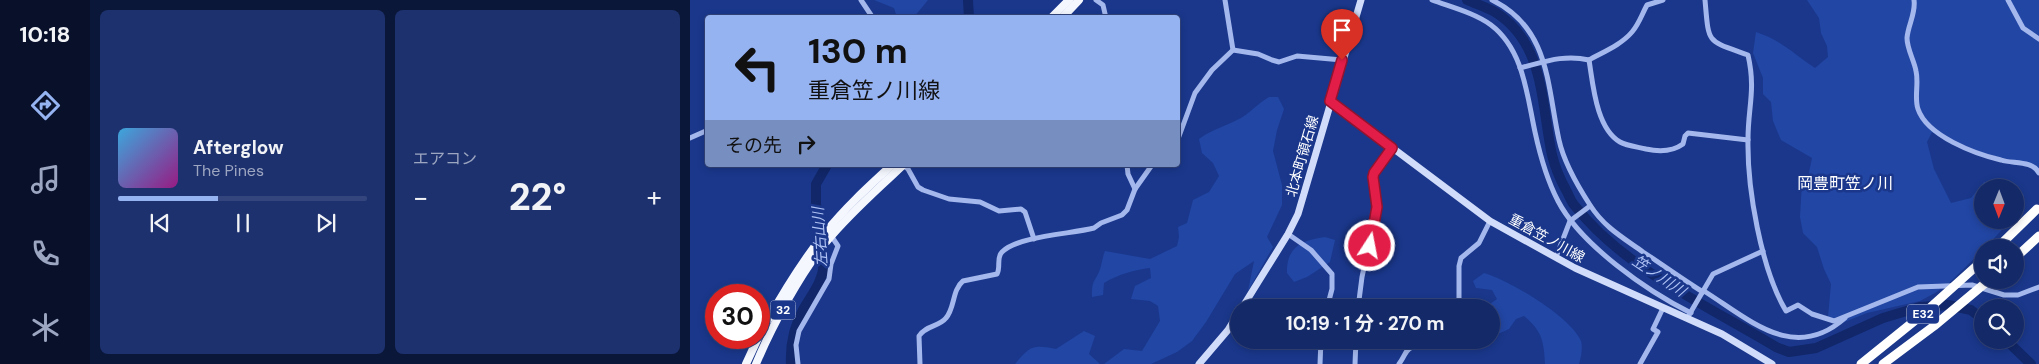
<!DOCTYPE html>
<html lang="ja">
<head>
<meta charset="utf-8">
<style>
  body { margin:0; font-family:"DM Sans","Noto Sans JP",sans-serif; background:#1d316e; color:#f1f3f6; height:100vh; display:flex; flex-direction:column; font-size:19px; white-space:nowrap }
  * { box-sizing:border-box; margin:0 }
  p { font-size:16px; color:#9da6c0 }
  .icon { flex:none; width:28px; height:28px; fill:none; stroke:currentColor; stroke-width:2; stroke-linecap:round; stroke-linejoin:round }
  .map { position:relative; flex:1; overflow:hidden }
  .side { display:flex; flex-direction:column; gap:10px; padding:10px; background:#0b1739; width:600px }
  .side>* { flex:none }
  .guide { position:absolute; left:15px; top:15px; width:475px; height:152px; border-radius:5px; box-shadow:0 2px 8px #0003,0 0 0 1px #33457c; background:#95b2f1; color:#111; overflow:hidden }
  .needle { width:32px; rotate:181deg }
  .controls { position:absolute; left:1284px; top:179px; display:grid; gap:10px }
  .controls a { display:grid; place-items:center; width:50px; height:50px; border-radius:50%; background:#142968; box-shadow:0 2px 8px #0003,0 0 0 1px #33457c; font-size:25px }
  .speed { position:absolute; left:15px; top:284px; display:flex; gap:10px; font-size:25px; font-weight:700; text-align:center }
  .speed>* { display:grid; place-content:center; width:65px; height:65px; border-radius:50%; background:#142968; box-shadow:0 2px 8px #0003,0 0 0 1px #33457c; line-height:1 }
  .speed .limit { border:8px solid #d22; background:#fff; color:#111 }
  .pin { position:absolute; display:grid; place-items:center; width:42px; height:42px; color:#fff; margin:-51px -21px; border-radius:50% 50% 50% 0; rotate:-45deg; box-shadow:0 0 5px #0007 }
  .pin .icon { rotate:45deg }
  .me { position:absolute; width:55px; margin:-28px; rotate:11deg; stroke-linejoin:round; filter:drop-shadow(0 0 4px #0008) }
  .turn { display:flex; align-items:center; gap:18px; height:105px; padding:0 20px; font-size:22px }
  .turn .icon { width:65px; height:65px; stroke-width:2.5 }
  .turn b { display:block; font-size:35px; line-height:42px }
  .then { display:flex; align-items:center; height:48px; padding:0 20px; background:#0003; gap:10px; font-size:19px }
  .big { font-size:38px; font-weight:700; line-height:1.1 }
  .side .tile { flex:1; display:flex; flex-direction:column; justify-content:center; gap:8px; min-width:0; padding:0 18px; border-radius:8px; background:#1d316e }
  .song { display:flex; align-items:center; gap:15px }
  .cover { width:60px; height:60px; border-radius:8px; background:linear-gradient(135deg,hsl(200 70% 55%),hsl(310 70% 35%)) }
  .played { height:5px; border-radius:2px; background:linear-gradient(90deg,#95b2f1 40%,#33457c 40%) }
  .keys { display:flex; justify-content:space-around; direction:ltr }
  .heat { display:flex; justify-content:space-between; align-items:center; font-size:28px; direction:ltr }
  .side .tiles { flex:1; display:grid; gap:10px; grid-template-columns:repeat(2,1fr) }
  .trip { position:absolute; left:540px; top:299px; width:270px; height:50px; border-radius:25px; background:#142968; box-shadow:0 2px 8px #0003,0 0 0 1px #33457c; font-weight:700; line-height:50px; text-align:center }
  main { display:flex; flex:1; min-height:0 }
  .tab-bar { display:flex; flex-direction:column; width:90px; justify-content:space-around; align-items:center; background:#08102a; color:#9da6c0 }
  .tab-bar .icon { width:35px; height:35px }
  .tab-bar .active { color:#95b2f1 }
  .tab-bar b { font-size:22px; color:#f1f3f6 }
  .map>svg:first-child { display:block }
  .green { fill:#2246a4 }
  .lines { fill:none; stroke-linecap:round; stroke-linejoin:round }
  .river { stroke:#112769; stroke-width:10 }
  .minor { stroke:#a4b8ed; stroke-width:5 }
  .secondary { stroke:#d1dcfa; stroke-width:7 }
  .trunk { stroke:#f5f7ff; stroke-width:8 }
  .motorway { stroke:#fff; stroke-width:9 }
  .motorway-bridge { stroke:#fff; stroke-width:9 }
  .route-casing { stroke:#92132f; stroke-width:12 }
  .route { stroke:#e11d48; stroke-width:9 }
  .labels { text-anchor:middle; dominant-baseline:central; stroke-width:5; stroke-linejoin:round; paint-order:stroke }
  .shield { fill:#1a378b; stroke:#bac3dc; stroke-width:1 }
  .shield-label { font-size:12px; font-weight:bold; fill:#fff }
  .street-label { font-size:14px; fill:#fff; stroke:#1a378b }
  .water-label { font-size:15px; font-style:italic; fill:#b0c3f5; stroke:#1a378b }
  .quarter-label { font-size:16px; fill:#fff; stroke:#1a378b }
</style>
</head>
<body>
<main>
<nav class="tab-bar">
<b>10:18</b>
<svg class="icon active" aria-label="directions" viewBox="0 0 24 24"><path d="M12 3l9 9-9 9-9-9zM9 14v-3h6M13 9l2 2-2 2"/></svg>
<svg class="icon" aria-label="music" viewBox="0 0 24 24"><path d="M9 18V5l10-2v13"/><circle cx="6" cy="18" r="3"/><circle cx="16" cy="16" r="3"/></svg>
<svg class="icon" aria-label="phone" viewBox="0 0 24 24"><path d="M5 4h4l2 5-3 2q2 4 5 5l2-3 5 2v4C11 20 4 13 5 4z"/></svg>
<svg class="icon" aria-label="climate" viewBox="0 0 24 24"><path d="M12 3v18M4 7l16 10M4 17L20 7"/></svg>
</nav>
<section class="side">
<div class="tiles">
<div class="tile">
<div class="song"><i class="cover"></i><div><b>Afterglow</b><p>The Pines</p></div></div>
<div class="played"></div>
<div class="keys"><svg class="icon" aria-label="previous" viewBox="0 0 24 24"><path d="M18 5L8 12l10 7zM5 5v14"/></svg><svg class="icon" aria-label="pause" viewBox="0 0 24 24"><path d="M8 5v14M16 5v14"/></svg><svg class="icon" aria-label="next" viewBox="0 0 24 24"><path d="M6 5l10 7-10 7zM19 5v14"/></svg></div>
</div>
<div class="tile"><p>エアコン</p>
<div class="heat"><a>−</a><b class="big">22°</b><a>+</a></div>
</div>
</div>
</section>
<div class="map">
<svg width="1349" height="364" viewBox="0 0 1349 364">
  <rect width="100%" height="100%" fill="#1a378b"/>
  <g class="green">
    <path d="M 184,0 L 238,0 L 224,17 L 207,18 L 204,8 Z"/>
    <path d="M 1117,0 L 1349,0 L 1349,174 L 1342,165 L 1279,150 L 1242,132 L 1237,142 L 1244,169 L 1261,203 L 1281,198 L 1294,182 L 1319,181 L 1334,195 L 1329,212 L 1325,216 L 1325,188 L 1292,188 L 1292,220 L 1321,220 L 1296,247 L 1292,248 L 1292,251 L 1258,284 L 1245,293 L 1230,301 L 1177,313 L 1147,325 L 1138,317 L 1141,284 L 1134,269 L 1127,247 L 1113,233 L 1110,217 L 1112,182 L 1118,177 L 1122,158 L 1091,140 L 1083,121 L 1081,102 L 1073,94 L 1073,78 L 1063,53 L 1066,32 C 1091,40 1104,54 1125,68 L 1138,57 L 1137,46 L 1131,33 L 1129,18 Z"/>
    <path d="M 579,97 L 588,97 L 594,109 L 587,130 L 583,151 L 592,185 L 592,205 L 577,237 L 583,247 L 558,291 L 564,261 L 545,274 L 516,322 L 502,341 L 487,352 L 461,364 L 414,364 L 434,349 L 452,351 L 470,321 L 468,306 L 460,301 L 441,299 L 445,286 L 461,278 L 460,268 C 444,270 429,274 414,283 L 413,295 L 402,297 C 402,282 403,284 409,272 C 412,265 412,258 415,251 L 460,259 L 487,246 L 489,237 L 488,227 L 497,223 L 503,200 L 519,192 L 529,176 L 523,163 L 512,153 L 509,139 C 521,130 536,126 549,119 C 559,114 567,104 579,97 Z"/>
    <path d="M 635,237 L 645,240 L 640,262 L 617,277 L 604,282 L 597,273 C 596,247 612,240 635,237 Z"/>
    <path d="M 794,273 C 819,280 881,317 891,341 C 893,347 891,358 889,364 L 855,364 C 854,341 852,331 834,316 L 826,319 L 819,329 L 801,337 L 801,308 L 796,307 L 807,299 L 802,290 L 786,288 L 783,281 Z"/>
    <path d="M 394,331 L 405,336 L 399,354 L 410,364 L 325,364 C 340,346 342,344 366,349 Z"/>
  </g>
  <g class="lines">
    <g class="river">
      <path d="M 278,0 L 279,18"/>
      <path d="M 777,0 C 786,4 796,7 805,12 C 855,43 851,104 862,155 C 865,167 870,179 876,190 C 879,195 881,202 885,206 C 935,269 1018,306 1086,347 L 1099,352 L 1126,348 L 1193,318 L 1230,307 L 1258,305 L 1281,310 L 1292,319"/>
      <path d="M 1316,340 L 1341,364"/>
      <path d="M 101,364 C 100,344 104,326 114,308 C 123,293 133,281 134,263 L 126,204 L 126,184 L 137,165"/>
    </g>
    <g class="minor">
      <path d="M 171,0 L 183,18"/>
      <path d="M 406,0 L 413,5 L 416,18"/>
      <path d="M 535,0 L 543,50"/>
      <path d="M 742,0 C 761,7 785,13 801,25 C 834,50 837,96 845,132 C 850,155 857,180 868,201 C 891,245 957,291 1001,313"/>
      <path d="M 802,0 C 860,28 857,86 869,140 C 874,163 887,185 900,205 C 914,227 932,237 953,252 C 973,265 992,279 1013,292"/>
      <path d="M 1015,0 C 1019,45 1016,40 1058,55 C 1066,90 1058,107 1058,139 C 1057,188 1071,269 1096,311 L 1108,305 L 1122,314 L 1144,321 L 1228,287 L 1282,285 L 1314,295 L 1328,295 L 1349,287"/>
      <path d="M 1224,0 C 1226,13 1218,25 1217,38 C 1217,49 1224,60 1226,71 C 1229,83 1224,98 1228,109 C 1237,136 1285,154 1311,160 C 1323,164 1342,160 1349,173"/>
      <path d="M 1318,0 L 1333,28 L 1349,39"/>
      <path d="M 899,60 C 903,84 906,128 930,142 C 937,146 948,147 956,149 C 970,152 982,152 993,144 L 995,136 L 998,133 L 1058,140"/>
      <path d="M 830,68 C 854,62 874,54 899,60 C 913,52 931,45 942,32 C 949,24 952,14 957,5 L 973,0"/>
      <path d="M 0,138 L 18,130"/>
      <path d="M 488,139 L 505,93 L 522,70 L 543,50 L 568,54 L 582,60 L 589,62 L 607,56 L 652,60"/>
      <path d="M 213,165 L 218,169 L 228,187 L 233,190 L 259,199 L 290,202 L 309,211 L 331,209 L 335,212 L 344,239"/>
      <path d="M 437,165 L 438,174 L 445,189"/>
      <path d="M 598,234 L 621,250 L 642,274 L 642,289 L 637,308"/>
      <path d="M 866,257 L 880,221 L 900,206"/>
      <path d="M 1014,291 C 1060,320 1104,363 1155,318"/>
      <path d="M 668,308 L 672,277 L 687,207 L 683,177 L 684,173 L 702,148"/>
      <path d="M 769,308 L 769,266 L 771,258 L 789,243 L 800,221"/>
      <path d="M 999,315 L 1023,274 L 1073,251"/>
      <path d="M 108,364 L 106,345 L 109,331 L 139,279 L 141,264 L 148,246 L 140,234"/>
      <path d="M 230,364 L 229,336 C 236,325 249,327 256,318 C 265,308 262,290 273,281 L 307,274 C 311,267 306,258 312,252 C 328,236 381,234 404,228 L 411,223 L 432,215 L 437,210 L 445,189 L 462,165"/>
      <path d="M 630,364 L 631,340"/>
      <path d="M 665,364 L 666,340"/>
      <path d="M 709,364 C 719,350 713,348 733,345 L 736,340"/>
      <path d="M 950,364 L 968,332 L 963,329 L 973,308"/>
    </g>
    <g class="secondary">
      <path d="M 640,101 L 800,221 L 885,268 L 1032,334 L 1082,364"/>
      <path d="M 552,308 L 598,234 L 608,214 L 671,0"/>
      <path d="M 509,364 L 538,330 L 549,312"/>
    </g>
    <g class="trunk">
      <path d="M 361,18 L 379,0"/>
      <path d="M 372,18 L 389,0"/>
      <path d="M 69,336 C 88,301 109,265 135,233 C 155,208 178,187 202,165"/>
      <path d="M 56,364 L 68,338"/>
      <path d="M 66,364 C 82,326 111,272 137,241 C 160,213 187,190 213,165"/>
    </g>
    <g class="motorway">
      <path d="M 1307,248 L 1347,209"/>
      <path d="M 1325,258 L 1349,236"/>
    </g>
    <g class="motorway-bridge">
      <path d="M 1171,364 L 1233,314 L 1292,261"/>
      <path d="M 1193,364 L 1244,326 L 1299,280"/>
    </g>
  </g>
  <g class="lines">
    <g class="route-casing">
      <path id="route" d="M 652,60 L 640,101 L 702,148 L 684,173 L 683,177 L 687,207 L 680,246"/>
    </g>
    <use href="#route" class="route"/>
  </g>
  <g class="labels">
    <g class="shield">
      <rect x="80.5" y="300.5" width="25" height="19" rx="4"/>
      <rect x="1217" y="304.5" width="32" height="19" rx="4"/>
    </g>
    <g class="shield-label">
      <text x="93" y="310">32</text>
      <text x="1233" y="314">E32</text>
    </g>
    <g class="street-label">
      <text transform="translate(612 156) rotate(-74)">北本町領石線</text>
      <text transform="translate(857 238) rotate(29)">重倉笠ノ川線</text>
    </g>
    <g class="water-label">
      <text transform="translate(130 237) rotate(-94)">左右山川</text>
      <text transform="translate(969 276) rotate(34)">笠ノ川川</text>
    </g>
    <g class="quarter-label">
      <text x="1155" y="183">岡豊町笠ノ川</text>
    </g>
  </g>
</svg>
<div class="controls">
<a><svg class="needle" viewBox="-14 -14 28 28"><path d="M0-13l5 13h-10z" fill="#e53935"/><path d="M0 13l5-13h-10z" fill="#9da6c0"/></svg></a>
<a><svg class="icon" aria-label="sound" viewBox="0 0 24 24"><path d="M4 9h4l5-4v14l-5-4H4zM17 9q2 3 0 6"/></svg></a>
<a><svg class="icon" aria-label="search" viewBox="0 0 24 24"><circle cx="10" cy="10" r="6"/><path d="M15 15l6 6"/></svg></a>
</div>
<div class="speed"><div class="limit">30</div></div>
<div class="pin" style="left:652px;top:60px;background:#d93025"><svg class="icon" aria-label="arrive" viewBox="0 0 24 24"><path d="M6 21V4h12l-3 4 3 4H6"/></svg></div>
<svg class="me" style="left:680px;top:246px" viewBox="-20 -20 40 40"><circle r="17" fill="#e11d48" stroke="#fff" stroke-width="3"/><path d="M0-11L8 9 0 5-8 9z" fill="#fff"/></svg>
<div class="trip">10:19 · 1 分 · 270 m</div>
<div class="guide">
<div class="turn"><svg class="icon" aria-label="left" viewBox="0 0 24 24"><path d="M17 20v-9H6M10 6l-5 5 5 5"/></svg><div><b>130 m</b>重倉笠ノ川線</div></div>
<div class="then">その先<svg class="icon" aria-label="right" viewBox="0 0 24 24"><path d="M7 20v-9h11M14 6l5 5-5 5"/></svg></div>
</div>
</div>
</main>
</body>
</html>
